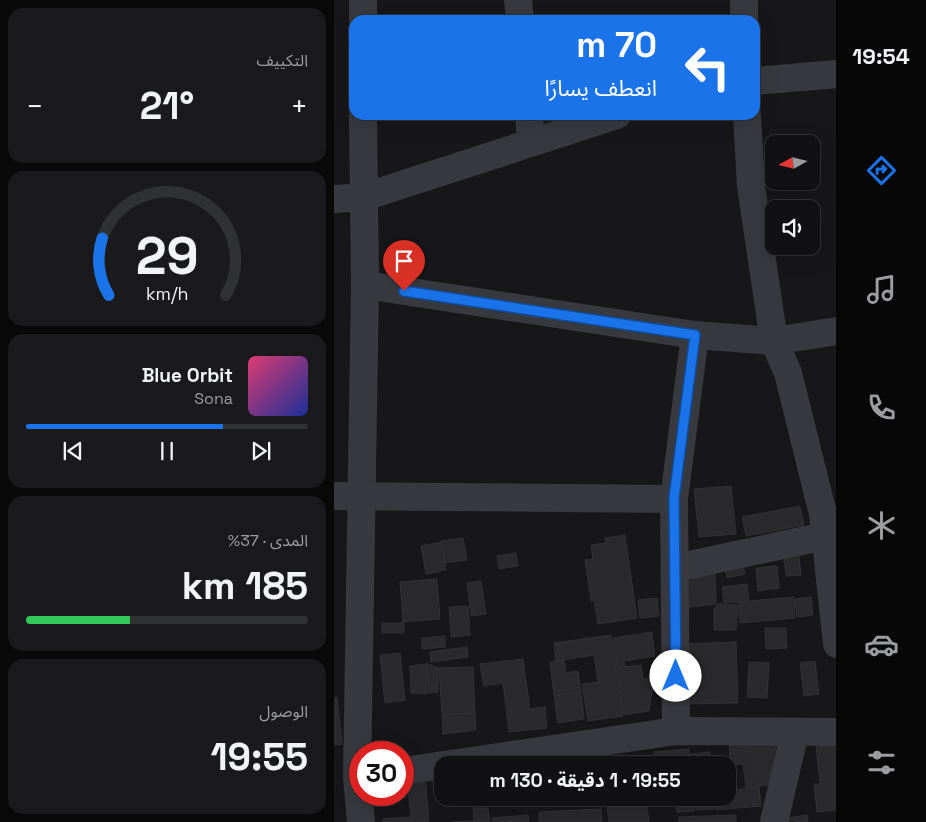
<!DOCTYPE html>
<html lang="ar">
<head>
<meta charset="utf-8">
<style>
  body { margin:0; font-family:"Space Grotesk","Noto Sans Arabic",sans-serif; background:#1a1a1c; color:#f1f3f6; direction:rtl; height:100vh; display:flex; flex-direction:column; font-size:19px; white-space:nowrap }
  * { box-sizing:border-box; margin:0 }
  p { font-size:16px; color:#9c9da0 }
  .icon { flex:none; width:28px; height:28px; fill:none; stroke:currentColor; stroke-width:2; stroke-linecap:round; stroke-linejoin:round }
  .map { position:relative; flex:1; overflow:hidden; direction:ltr }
  .side { display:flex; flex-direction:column; gap:8px; padding:8px; background:#09090a; width:334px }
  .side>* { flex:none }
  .guide { position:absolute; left:15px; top:15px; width:411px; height:105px; border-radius:15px; box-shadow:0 5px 20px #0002,0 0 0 1px #303133; direction:rtl; background:#1a73e8; color:#fff; overflow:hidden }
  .needle { width:32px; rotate:262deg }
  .tools { position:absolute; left:431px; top:135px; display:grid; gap:10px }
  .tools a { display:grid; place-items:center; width:55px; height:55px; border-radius:10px; background:#111113; box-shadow:0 5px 20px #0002,0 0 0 1px #303133; font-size:25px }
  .speed { position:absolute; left:15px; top:741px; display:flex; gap:10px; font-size:25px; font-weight:700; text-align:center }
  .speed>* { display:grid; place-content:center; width:65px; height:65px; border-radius:50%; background:#111113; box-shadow:0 5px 20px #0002,0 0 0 1px #303133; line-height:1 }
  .speed .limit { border:8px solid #d22; background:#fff; color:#111 }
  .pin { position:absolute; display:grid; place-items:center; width:42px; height:42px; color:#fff; margin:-51px -21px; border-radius:50% 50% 50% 0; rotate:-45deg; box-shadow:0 0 5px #0007 }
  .pin .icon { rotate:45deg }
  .me { position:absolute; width:55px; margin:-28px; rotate:0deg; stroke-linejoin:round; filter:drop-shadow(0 0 4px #0008) }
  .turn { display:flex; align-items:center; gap:18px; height:105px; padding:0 20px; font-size:22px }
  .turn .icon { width:65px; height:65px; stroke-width:2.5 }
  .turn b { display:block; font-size:35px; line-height:42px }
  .big { font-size:38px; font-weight:700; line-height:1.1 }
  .side .widget { flex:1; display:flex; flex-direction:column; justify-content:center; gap:8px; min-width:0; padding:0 18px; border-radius:15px; background:#1a1a1c }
  .side .dial { align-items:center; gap:0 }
  .dial svg { height:130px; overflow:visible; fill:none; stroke:#303133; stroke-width:7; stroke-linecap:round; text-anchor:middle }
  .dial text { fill:#f1f3f6; stroke:none }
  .song { display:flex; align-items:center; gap:15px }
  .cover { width:60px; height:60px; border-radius:8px; background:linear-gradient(135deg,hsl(340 70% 55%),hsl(230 70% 35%)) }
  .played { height:5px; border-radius:2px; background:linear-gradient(90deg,#1a73e8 70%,#303133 70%) }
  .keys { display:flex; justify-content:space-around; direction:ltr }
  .heat { display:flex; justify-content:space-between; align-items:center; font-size:28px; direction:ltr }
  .charge { height:8px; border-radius:4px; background:linear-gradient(90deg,#34c759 37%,#303133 0) }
  .trip { position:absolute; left:100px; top:756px; width:302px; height:50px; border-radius:15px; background:#111113; box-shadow:0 5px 20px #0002,0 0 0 1px #303133; font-weight:700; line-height:50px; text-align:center; direction:rtl }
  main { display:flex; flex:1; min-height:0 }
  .dock { display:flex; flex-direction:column; width:90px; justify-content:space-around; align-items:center; background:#070708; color:#9c9da0 }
  .dock .icon { width:35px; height:35px }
  .dock .on { color:#1a73e8 }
  .dock b { font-size:22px; color:#f1f3f6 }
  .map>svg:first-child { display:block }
  .building { fill:#2a2a2d; stroke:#313135 }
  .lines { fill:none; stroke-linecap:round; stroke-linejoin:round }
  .street { stroke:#37393e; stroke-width:28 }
  .route-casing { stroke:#114b97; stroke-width:12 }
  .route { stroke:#1a73e8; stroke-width:9 }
</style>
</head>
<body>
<main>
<nav class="dock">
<b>19:54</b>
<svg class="icon on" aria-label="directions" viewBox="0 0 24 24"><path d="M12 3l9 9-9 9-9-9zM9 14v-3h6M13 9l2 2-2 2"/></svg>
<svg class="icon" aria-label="music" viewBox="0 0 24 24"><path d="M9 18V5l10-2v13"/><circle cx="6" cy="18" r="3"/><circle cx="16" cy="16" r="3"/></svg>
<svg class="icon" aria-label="phone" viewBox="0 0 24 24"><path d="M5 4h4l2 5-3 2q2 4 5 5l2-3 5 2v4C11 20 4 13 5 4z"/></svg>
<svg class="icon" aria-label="climate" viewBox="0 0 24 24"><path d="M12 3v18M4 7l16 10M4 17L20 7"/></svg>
<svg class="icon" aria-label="car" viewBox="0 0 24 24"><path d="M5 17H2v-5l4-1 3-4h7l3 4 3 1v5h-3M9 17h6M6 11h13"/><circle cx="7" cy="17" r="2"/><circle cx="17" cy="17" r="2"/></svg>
<svg class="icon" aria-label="filters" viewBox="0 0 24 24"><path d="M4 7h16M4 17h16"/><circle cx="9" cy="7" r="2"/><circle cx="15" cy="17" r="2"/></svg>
</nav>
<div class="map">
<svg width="503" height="822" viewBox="0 0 503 822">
  <rect width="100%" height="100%" fill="#171719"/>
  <g class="building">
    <path d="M 397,486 L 402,534 L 365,537 L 360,489 Z"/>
    <path d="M 466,506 L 470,525 L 412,536 L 408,517 Z"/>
    <path d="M 291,535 L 303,618 L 264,624 L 260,600 L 257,601 L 251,560 L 259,559 L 257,545 L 272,543 L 271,538 Z"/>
    <path d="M 129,538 L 133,560 L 111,563 L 107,541 Z"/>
    <path d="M 107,542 L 112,570 L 92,574 L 87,546 Z"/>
    <path d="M 464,546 L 467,575 L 452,576 L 449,548 Z"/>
    <path d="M 182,553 L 184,566 L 165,569 L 163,556 Z"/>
    <path d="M 407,558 L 411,574 L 393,578 L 389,562 Z"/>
    <path d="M 443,566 L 445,588 L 424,591 L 422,568 Z"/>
    <path d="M 381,574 L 382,604 L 349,608 L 347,577 Z"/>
    <path d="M 103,579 L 106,619 L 69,622 L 66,582 Z"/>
    <path d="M 147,581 L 152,614 L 137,616 L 133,583 Z"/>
    <path d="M 413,584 L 415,601 L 390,603 L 388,587 Z"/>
    <path d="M 460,597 L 461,618 L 406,623 L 404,602 Z"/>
    <path d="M 477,597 L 479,615 L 463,617 L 461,599 Z"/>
    <path d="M 323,598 L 325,616 L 306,618 L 304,600 Z"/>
    <path d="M 384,604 L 404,605 L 402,630 L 380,630 L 380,609 Z"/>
    <path d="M 134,606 L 136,635 L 117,637 L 115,607 Z"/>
    <rect x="48" y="623" width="22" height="10"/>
    <path d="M 431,628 L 452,628 L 453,648 L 432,649 Z"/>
    <path d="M 318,632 L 321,656 L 290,661 L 291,667 L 307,665 L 309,679 L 320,678 L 315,711 L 290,715 L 279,638 Z"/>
    <path d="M 277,635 L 289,716 L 254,721 L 248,684 L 264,682 L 260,655 L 222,661 L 220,643 Z"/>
    <path d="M 111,636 L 111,647 L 88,649 L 88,638 Z"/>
    <path d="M 402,642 L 404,703 L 346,704 L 343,644 Z"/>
    <path d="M 133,647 L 134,657 L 97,662 L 96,652 Z"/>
    <path d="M 66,653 L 71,700 L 51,703 L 46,655 Z"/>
    <path d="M 189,659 L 196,709 L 211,707 L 213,728 L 175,732 L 169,683 L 150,686 L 146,664 Z"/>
    <path d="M 230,660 L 232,673 L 244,671 L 247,692 L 220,696 L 216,662 Z"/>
    <path d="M 481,661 L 485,694 L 470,696 L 466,663 Z"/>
    <path d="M 415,662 L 435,663 L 433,698 L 413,697 Z"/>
    <path d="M 92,663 L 104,668 L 104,692 L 95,693 Z"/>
    <path d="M 92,664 L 93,694 L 77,693 L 76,666 Z"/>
    <path d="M 139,667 L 141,713 L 108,715 L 105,668 Z"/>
    <path d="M 247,692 L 250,719 L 224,723 L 220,696 Z"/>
    <path d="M 3,697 L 8,744 L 0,745 L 0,698 Z"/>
    <path d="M 141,713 L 142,730 L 109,734 L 108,715 Z"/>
    <path d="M 444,736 L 434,785 L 412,788 L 409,764 L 396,764 L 395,739 Z"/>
    <path d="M 503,743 L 503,810 L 483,812 L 480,784 L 486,784 L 482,745 Z"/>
    <path d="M 355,749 L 357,765 L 321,765 L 320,752 Z"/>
    <path d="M 376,752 L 377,765 L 358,765 L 357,754 Z"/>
    <path d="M 270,753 L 271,765 L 255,765 L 254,756 Z"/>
    <path d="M 246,757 L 247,764 L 242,765 L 240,758 Z"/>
    <path d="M 394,766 L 397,790 L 425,787 L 427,806 L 382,810 L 381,798 L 394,798 Z"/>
    <path d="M 91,775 L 95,822 L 49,822 L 49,819 L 77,817 L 73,777 Z"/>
    <path d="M 105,776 L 109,776 L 109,790 L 106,790 Z"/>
    <path d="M 272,798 L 312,798 L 315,822 L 275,822 Z"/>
    <path d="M 342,798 L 359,798 L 360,811 L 343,812 Z"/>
    <path d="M 361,798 L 379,798 L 380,809 L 362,810 Z"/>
    <path d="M 139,808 L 154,808 L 156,822 L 118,822 L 140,821 Z"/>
    <path d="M 267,809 L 268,822 L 205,822 L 205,812 Z"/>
    <path d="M 194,815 L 195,822 L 158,822 L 158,818 Z"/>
    <path d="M 402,815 L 402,822 L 345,822 L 345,817 Z"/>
    <path d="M 473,815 L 474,822 L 447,822 L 447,819 Z"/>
  </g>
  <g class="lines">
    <g class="street">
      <path d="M 29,0 L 29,20"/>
      <path d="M 184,0 L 186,20"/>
      <path d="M 410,0 L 410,20"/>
      <path d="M 421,81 L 503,74"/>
      <path d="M 195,115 L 197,141"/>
      <path d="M 413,115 L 417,186 L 440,341 L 454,373 L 489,514 L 503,644"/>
      <path d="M 0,199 L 30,197 L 283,115"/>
      <path d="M 31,285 L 361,335 L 440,341 L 503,331"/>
      <path d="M 0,496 L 340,499"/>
      <path d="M 341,568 L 491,536"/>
      <path d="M 342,731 L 340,499 L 361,335"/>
      <path d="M 69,771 L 342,731 L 503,732"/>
      <path d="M 27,822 L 23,777 L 31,285 L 29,115"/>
      <path d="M 440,822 L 461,732"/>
    </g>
  </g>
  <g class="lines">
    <g class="route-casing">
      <path id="route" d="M 70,291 L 361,335 L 340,498 L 342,676"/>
    </g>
    <use href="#route" class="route"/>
  </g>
</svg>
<div class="tools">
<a><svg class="needle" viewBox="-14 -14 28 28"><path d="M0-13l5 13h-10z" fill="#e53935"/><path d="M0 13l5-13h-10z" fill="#9c9da0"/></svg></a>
<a><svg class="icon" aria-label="sound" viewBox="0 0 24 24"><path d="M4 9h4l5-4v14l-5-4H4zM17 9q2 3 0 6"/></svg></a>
</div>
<div class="speed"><div class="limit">30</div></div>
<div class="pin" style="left:70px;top:291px;background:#d93025"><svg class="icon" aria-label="arrive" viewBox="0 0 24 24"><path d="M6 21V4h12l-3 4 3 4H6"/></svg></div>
<svg class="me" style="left:342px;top:676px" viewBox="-20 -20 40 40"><circle r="19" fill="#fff"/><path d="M0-13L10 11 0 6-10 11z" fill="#1a73e8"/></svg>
<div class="trip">19:55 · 1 دقيقة · 130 m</div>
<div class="guide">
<div class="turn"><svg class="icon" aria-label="left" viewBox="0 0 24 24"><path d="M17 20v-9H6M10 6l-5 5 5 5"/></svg><div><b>70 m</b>انعطف يسارًا</div></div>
</div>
</div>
<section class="side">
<div class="widget"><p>التكييف</p>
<div class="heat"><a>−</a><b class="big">21°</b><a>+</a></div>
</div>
<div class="widget dial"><svg viewBox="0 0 100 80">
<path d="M14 69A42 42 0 1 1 86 69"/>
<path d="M14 69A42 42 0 0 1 10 34" stroke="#1a73e8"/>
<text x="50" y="56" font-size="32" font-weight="700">29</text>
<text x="50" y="72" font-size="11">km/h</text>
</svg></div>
<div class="widget">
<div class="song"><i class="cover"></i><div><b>Blue Orbit</b><p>Sona</p></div></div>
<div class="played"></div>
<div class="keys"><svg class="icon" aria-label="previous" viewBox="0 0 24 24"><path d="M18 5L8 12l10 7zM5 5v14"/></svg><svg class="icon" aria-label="pause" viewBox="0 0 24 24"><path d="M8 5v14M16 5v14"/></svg><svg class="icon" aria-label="next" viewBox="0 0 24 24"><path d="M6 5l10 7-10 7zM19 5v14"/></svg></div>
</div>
<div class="widget"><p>المدى · 37%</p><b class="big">185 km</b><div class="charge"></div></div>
<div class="widget"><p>الوصول</p><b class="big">19:55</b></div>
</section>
</main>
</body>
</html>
